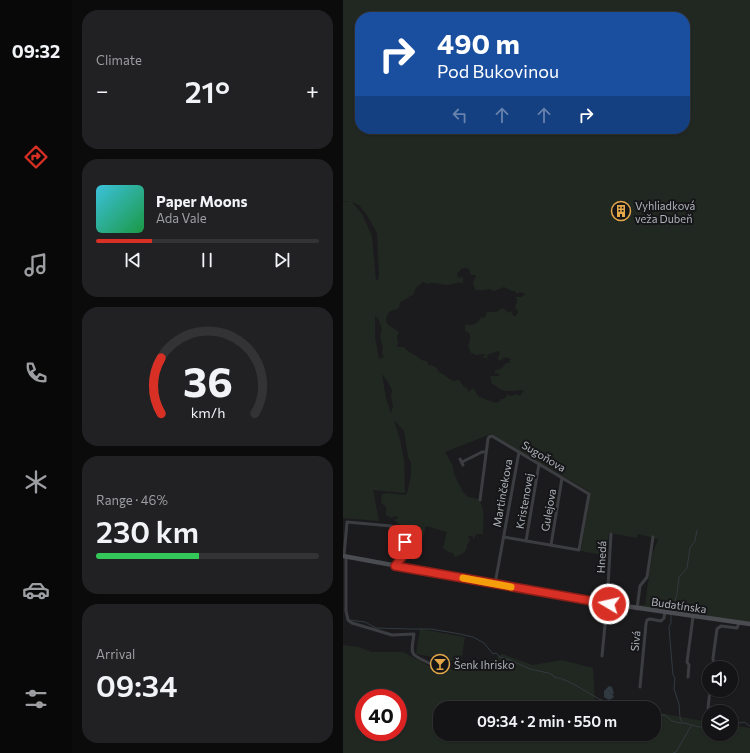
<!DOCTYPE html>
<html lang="en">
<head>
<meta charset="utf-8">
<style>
  body { margin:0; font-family:Commissioner,sans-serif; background:#212123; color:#f1f3f6; height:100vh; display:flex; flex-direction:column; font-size:15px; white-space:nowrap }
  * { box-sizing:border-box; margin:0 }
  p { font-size:13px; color:#9d9ea1 }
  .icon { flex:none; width:22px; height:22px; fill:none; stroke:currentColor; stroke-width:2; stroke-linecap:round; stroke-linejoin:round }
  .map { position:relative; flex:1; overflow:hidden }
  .details { display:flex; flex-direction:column; gap:10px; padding:10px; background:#0b0b0c; width:271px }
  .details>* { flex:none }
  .guide { position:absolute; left:12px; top:12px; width:335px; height:122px; border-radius:16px; box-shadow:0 1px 3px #0004,0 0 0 1px #333335; background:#1a4fa0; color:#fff; overflow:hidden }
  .fabs { position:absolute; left:359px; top:661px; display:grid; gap:8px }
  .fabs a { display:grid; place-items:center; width:36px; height:36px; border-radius:50%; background:#141416; box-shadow:0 1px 3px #0004,0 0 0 1px #333335; font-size:20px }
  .speed { position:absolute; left:12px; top:689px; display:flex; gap:8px; font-size:20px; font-weight:700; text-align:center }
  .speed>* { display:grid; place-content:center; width:52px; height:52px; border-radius:50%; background:#141416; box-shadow:0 1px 3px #0004,0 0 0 1px #333335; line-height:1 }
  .speed .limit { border:6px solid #d22; background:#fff; color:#111 }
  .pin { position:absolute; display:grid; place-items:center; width:34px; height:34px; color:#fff; margin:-17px; border-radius:8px; box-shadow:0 2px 6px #0006 }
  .me { position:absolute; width:44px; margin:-22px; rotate:279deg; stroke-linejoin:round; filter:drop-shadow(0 0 3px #0008) }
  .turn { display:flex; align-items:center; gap:14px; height:84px; padding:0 16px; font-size:18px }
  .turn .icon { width:52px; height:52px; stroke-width:2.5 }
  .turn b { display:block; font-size:28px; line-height:34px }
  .lanes { display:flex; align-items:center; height:38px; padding:0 16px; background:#0003; justify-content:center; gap:20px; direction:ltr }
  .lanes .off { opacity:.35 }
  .big { font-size:30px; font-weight:600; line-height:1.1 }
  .details .tile { flex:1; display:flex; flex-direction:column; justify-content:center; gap:6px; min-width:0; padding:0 14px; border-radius:16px; background:#212123 }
  .details .dial { align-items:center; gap:0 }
  .dial svg { height:104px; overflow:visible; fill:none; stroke:#333335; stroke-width:7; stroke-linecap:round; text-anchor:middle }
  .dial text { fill:#f1f3f6; stroke:none }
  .song { display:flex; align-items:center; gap:12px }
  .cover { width:48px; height:48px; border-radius:6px; background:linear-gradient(135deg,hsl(190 70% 55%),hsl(140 70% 35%)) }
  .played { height:4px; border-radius:2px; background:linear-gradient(90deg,#d93025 25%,#333335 25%) }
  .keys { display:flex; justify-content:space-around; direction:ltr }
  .heat { display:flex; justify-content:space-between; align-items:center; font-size:22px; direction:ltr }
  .charge { height:6px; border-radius:3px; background:linear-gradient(90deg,#34c759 46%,#333335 0) }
  .trip { position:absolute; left:90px; top:701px; width:228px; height:40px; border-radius:16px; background:#141416; box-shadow:0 1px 3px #0004,0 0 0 1px #333335; font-weight:600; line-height:40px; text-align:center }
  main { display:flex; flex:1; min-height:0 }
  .menu { display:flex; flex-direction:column; width:72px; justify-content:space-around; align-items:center; background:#080809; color:#9d9ea1 }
  .menu .icon { width:28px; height:28px }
  .menu .active { color:#d93025 }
  .menu b { font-size:18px; color:#f1f3f6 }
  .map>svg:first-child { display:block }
  .green { fill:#212821; fill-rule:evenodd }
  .water { fill:#313a40 }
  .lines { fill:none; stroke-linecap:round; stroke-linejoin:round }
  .stream { stroke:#313a40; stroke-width:1 }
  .street { stroke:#3c3d41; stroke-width:3 }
  .secondary { stroke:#4a4c51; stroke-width:4.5 }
  .route-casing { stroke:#8d1f18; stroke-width:10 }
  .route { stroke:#d93025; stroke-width:7 }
  .slow { stroke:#f59e0b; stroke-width:7 }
  .labels { text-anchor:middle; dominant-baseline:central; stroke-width:4; stroke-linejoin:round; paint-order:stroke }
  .poi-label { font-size:11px; fill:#aeb3bb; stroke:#161618; text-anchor:start }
  .street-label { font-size:11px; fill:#aeb3bb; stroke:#161618 }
</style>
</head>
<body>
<main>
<nav class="menu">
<b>09:32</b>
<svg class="icon active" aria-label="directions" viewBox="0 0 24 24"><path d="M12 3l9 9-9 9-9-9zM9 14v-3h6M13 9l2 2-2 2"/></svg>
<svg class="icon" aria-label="music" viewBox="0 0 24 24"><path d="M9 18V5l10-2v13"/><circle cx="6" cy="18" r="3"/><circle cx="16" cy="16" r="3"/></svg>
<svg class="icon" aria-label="phone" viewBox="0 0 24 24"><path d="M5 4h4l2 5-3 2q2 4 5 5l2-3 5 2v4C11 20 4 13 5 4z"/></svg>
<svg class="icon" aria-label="climate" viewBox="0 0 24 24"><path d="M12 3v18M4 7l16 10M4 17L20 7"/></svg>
<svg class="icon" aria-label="car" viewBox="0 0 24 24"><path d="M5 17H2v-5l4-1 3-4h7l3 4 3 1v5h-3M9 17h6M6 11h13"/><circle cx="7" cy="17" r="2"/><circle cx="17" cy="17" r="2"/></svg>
<svg class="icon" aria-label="filters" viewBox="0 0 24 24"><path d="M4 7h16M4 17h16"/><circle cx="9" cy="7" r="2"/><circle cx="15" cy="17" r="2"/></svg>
</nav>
<section class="details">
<div class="tile"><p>Climate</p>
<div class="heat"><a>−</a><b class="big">21°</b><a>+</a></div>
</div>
<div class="tile">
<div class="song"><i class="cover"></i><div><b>Paper Moons</b><p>Ada Vale</p></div></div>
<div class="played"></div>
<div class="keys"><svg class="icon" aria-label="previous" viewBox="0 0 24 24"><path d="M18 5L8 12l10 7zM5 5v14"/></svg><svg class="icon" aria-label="pause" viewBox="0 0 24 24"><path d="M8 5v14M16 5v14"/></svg><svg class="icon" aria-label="next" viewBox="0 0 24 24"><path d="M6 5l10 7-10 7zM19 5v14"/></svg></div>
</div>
<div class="tile dial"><svg viewBox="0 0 100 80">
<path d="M14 69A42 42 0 1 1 86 69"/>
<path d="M14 69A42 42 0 0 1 14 26" stroke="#d93025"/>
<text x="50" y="56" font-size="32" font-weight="700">36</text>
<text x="50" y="72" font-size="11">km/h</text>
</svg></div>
<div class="tile"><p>Range · 46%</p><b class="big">230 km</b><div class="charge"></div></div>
<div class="tile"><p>Arrival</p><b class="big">09:34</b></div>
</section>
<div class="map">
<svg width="407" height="753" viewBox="0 0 407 753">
  <rect width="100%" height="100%" fill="#1b1b1d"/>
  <g class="green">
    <path d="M 0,0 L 407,0 L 407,626 L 330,612 L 326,609 L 323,611 L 296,607 L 296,605 L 302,605 L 309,555 L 315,539 L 295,534 L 294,538 L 266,533 L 264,556 L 238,551 L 247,492 L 148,434 L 102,452 L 110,466 L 111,474 L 120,492 L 125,497 L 135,499 C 143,508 140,522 140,534 L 133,534 L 131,539 L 129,536 L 125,536 L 127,541 L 124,544 C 124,553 119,554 112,557 L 110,553 L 105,552 L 100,548 L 104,532 L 83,526 L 76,552 L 68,554 L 57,532 L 57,525 L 51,520 L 54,519 L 55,517 L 52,516 L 48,518 L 43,515 L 43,507 L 38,503 L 39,494 L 44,493 L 62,495 L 64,493 L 68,476 L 68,462 L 65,457 L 61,431 L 51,420 L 57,439 L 61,461 L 62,493 L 30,490 L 36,521 L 0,518 L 0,202 L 7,201 L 0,201 ZM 17,17 L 342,17 L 342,129 L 17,129 ZM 9,202 L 16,205 L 24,215 L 34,233 L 36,274 L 35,280 L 33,280 L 29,236 L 19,214 ZM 123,268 L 126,269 L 128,275 L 133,275 L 130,283 L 132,290 L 141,290 L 146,289 L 151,291 L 161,287 L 169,291 L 172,291 L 174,294 L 177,292 L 183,294 L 178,297 L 173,297 L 174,302 L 172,306 L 175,312 L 173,316 L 170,316 L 169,311 L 166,313 L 161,309 L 158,309 L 153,312 L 144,312 L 142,317 L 137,318 C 136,323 128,327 124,324 L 122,326 L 122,331 L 127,334 L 127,340 L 125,346 L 128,353 L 133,355 L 141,354 L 143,355 L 140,356 L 140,358 L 142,357 L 145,359 L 144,355 L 155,351 L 157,352 L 155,358 L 156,361 L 162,357 L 168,359 L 166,362 L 168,363 L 163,363 L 159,368 L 152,371 L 152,374 L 155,373 L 157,376 L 147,376 L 149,384 C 153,385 154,388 157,389 C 165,393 173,390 181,390 L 177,396 L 174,394 L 167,396 L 165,394 L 161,399 L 158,399 L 156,402 C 149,404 143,398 136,397 L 130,388 L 125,392 L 124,388 L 121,387 L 116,380 L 110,381 L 95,371 L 94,368 L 88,365 L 86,366 L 84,361 L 78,360 C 73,354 66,354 61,347 L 54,347 L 55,342 L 54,336 L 56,332 L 44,324 L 43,318 L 46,312 L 56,308 L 57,302 C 62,301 65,296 70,295 L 73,288 L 80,282 L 85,284 C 91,281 98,285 104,285 C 109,285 114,282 120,283 L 120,278 L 118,277 L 115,278 L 114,274 L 118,269 ZM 32,316 L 36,320 L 39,329 L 37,336 L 40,348 L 39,353 L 41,357 L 36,359 L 32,337 ZM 39,374 L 45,382 L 49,390 L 48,396 L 50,407 L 48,413 L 43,399 Z"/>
    <path d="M 77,629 L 122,637 L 118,662 L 73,654 Z"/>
    <path d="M 0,645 L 15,647 L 29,652 L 60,652 L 90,668 L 116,670 L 140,666 L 159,654 L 190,665 L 219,660 L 250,668 L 252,702 L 288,708 L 97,708 L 97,734 L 311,734 L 311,712 L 366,722 L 366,734 L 388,734 L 388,725 L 407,728 L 407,753 L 0,753 ZM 21,698 L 55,698 L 55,732 L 21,732 Z"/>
  </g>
  <path class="water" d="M 266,686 L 269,687 L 271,694 L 269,694 L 264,690 L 271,696 L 270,698 L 266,700 L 261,697 L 261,691 Z"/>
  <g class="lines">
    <g class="stream">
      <path d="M 329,611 L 334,594 L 336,577 L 344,568 L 347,548 L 352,541 L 354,530"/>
      <path d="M 328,614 L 328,623 L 326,627 L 327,640 L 330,675 L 332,678 L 331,689 L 336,704 L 337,718 L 339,722"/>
      <path d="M 6,620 L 22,622 L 33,628 L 67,629 L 87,629 L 112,633 L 130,637 L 141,643 L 150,654 L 153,653 L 157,657 L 167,660 L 187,669 L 205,673 L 210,675 L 211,677 C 230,680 245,695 263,702 C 269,705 284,707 291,708"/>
      <path d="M 311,715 L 322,715 L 329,721 L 337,723 L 341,723 L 356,727 L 366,727"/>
      <path d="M 388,725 L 401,722 L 407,726"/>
      <path d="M 330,753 L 333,752 L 348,726"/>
    </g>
    <g class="street">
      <path d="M 117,459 L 120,465"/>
      <path d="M 119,462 L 139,452 L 143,452"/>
      <path d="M 137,500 L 145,439 L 146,437 L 149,436 L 246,494 L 236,550 L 161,537"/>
      <path d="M 183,541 L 196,464"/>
      <path d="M 208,545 L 219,478"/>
      <path d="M 1,556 L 4,522 L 48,526 L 58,533 L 64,551 L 52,566"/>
      <path d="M 3,557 L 3,611 L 5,620 L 9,623 L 49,635 L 71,634 C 68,655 66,654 86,663"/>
      <path d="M 152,584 L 176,452"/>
      <path d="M 266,604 L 265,586 L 268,534"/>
      <path d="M 294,609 L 297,586 L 304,577 L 310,537"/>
      <path d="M 259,656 L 264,604"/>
      <path d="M 371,668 L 370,658 L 374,629 L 378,626 L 394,628 L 396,623"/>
      <path d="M 345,677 L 346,665 L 344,662 L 350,617"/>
      <path d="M 297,687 L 303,624 L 304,620 L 307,619 L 318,621 L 321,618 L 322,612"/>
      <path d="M 367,690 L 365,708 L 369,708"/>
    </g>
    <path class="secondary" d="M 0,556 L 247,601 L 407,624"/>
  </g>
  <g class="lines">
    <g class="route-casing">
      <path id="route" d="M 62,542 L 64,551 L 52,566 L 266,604"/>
    </g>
    <use href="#route" class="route"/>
    <path class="slow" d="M 120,578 L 168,587"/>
  </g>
  <defs>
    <g id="building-ring" transform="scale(1)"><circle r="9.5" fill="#161618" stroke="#e4a84b" stroke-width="1.5"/><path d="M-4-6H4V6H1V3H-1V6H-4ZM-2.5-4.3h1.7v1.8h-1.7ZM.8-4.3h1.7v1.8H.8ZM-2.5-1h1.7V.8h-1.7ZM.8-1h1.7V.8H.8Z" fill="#e4a84b"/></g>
    <g id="bar-ring" transform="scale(1)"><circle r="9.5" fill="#161618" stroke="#e4a84b" stroke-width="1.5"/><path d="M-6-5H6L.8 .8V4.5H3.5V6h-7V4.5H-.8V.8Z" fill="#e4a84b"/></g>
  </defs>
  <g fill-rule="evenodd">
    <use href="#building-ring" x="278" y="211"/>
    <use href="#bar-ring" x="97" y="664"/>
  </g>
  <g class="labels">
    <g class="poi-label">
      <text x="292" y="205">Vyhliadková<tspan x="292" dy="13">veža Dubeň</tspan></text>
      <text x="111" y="664">Šenk Ihrisko</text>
    </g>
    <g class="street-label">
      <text transform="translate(201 456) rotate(31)">Sugoňova</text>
      <text transform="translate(159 493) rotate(-80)">Martinčekova</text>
      <text transform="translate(181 501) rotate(-80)">Kristenovej</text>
      <text transform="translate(205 510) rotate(-80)">Gulejova</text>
      <text transform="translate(258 557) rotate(-87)">Hnedá</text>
      <text transform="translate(336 605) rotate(8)">Budatínska</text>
      <text transform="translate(292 641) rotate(-85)">Sivá</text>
    </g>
  </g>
</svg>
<div class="fabs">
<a><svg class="icon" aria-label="sound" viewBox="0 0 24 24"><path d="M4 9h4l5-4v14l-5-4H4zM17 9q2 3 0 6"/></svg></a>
<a><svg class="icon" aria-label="layers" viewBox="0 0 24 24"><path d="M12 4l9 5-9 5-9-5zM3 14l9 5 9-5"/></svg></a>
</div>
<div class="speed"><div class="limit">40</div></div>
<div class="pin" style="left:62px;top:542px;background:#d93025"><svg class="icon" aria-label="arrive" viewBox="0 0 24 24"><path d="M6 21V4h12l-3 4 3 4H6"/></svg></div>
<svg class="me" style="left:266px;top:604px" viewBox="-20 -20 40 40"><circle r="17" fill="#d93025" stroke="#fff" stroke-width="3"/><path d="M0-11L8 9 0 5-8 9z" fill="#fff"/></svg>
<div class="trip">09:34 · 2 min · 550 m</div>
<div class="guide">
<div class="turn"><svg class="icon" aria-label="right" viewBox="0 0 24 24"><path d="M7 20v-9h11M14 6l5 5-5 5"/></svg><div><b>490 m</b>Pod Bukovinou</div></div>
<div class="lanes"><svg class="icon off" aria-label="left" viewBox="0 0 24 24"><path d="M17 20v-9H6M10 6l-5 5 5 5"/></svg><svg class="icon off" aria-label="ahead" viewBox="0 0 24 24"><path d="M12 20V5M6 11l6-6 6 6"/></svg><svg class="icon off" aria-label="ahead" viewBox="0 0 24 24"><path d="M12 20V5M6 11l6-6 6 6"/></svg><svg class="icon" aria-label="right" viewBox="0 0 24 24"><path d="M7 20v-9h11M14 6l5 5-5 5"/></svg></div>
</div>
</div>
</main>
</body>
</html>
